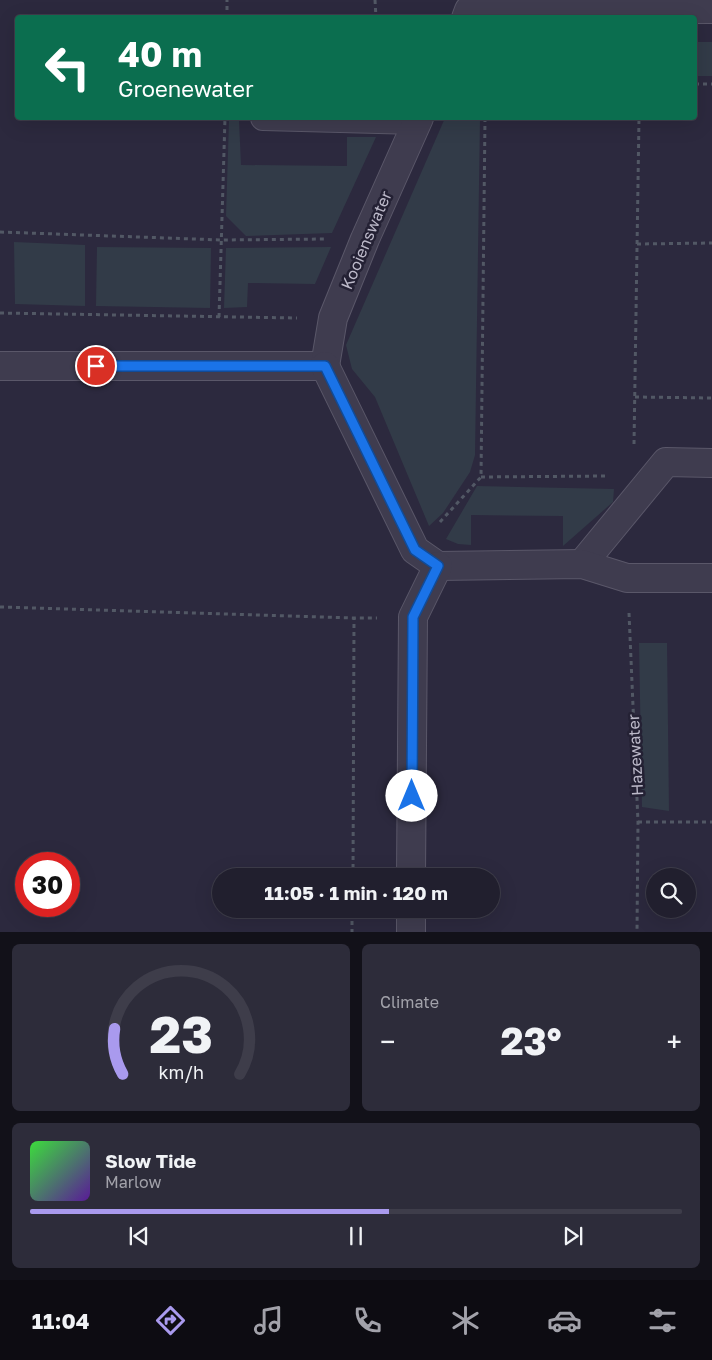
<!DOCTYPE html>
<html lang="en">
<head>
<meta charset="utf-8">
<style>
  body { margin:0; font-family:"Golos Text",sans-serif; background:#2d2c3a; color:#f1f3f6; height:100vh; display:flex; flex-direction:column; font-size:19px; white-space:nowrap }
  * { box-sizing:border-box; margin:0 }
  p { font-size:16px; color:#a2a2aa }
  .icon { flex:none; width:28px; height:28px; fill:none; stroke:currentColor; stroke-width:2; stroke-linecap:round; stroke-linejoin:round }
  .map { position:relative; height:932px; overflow:hidden }
  .drawer { display:flex; flex-direction:column; gap:12px; padding:12px; background:#121119; flex:1 }
  .drawer>* { flex:none }
  .banner { position:absolute; left:15px; top:15px; width:682px; height:105px; border-radius:5px; box-shadow:0 5px 20px #0002,0 0 0 1px #3e3d4a; background:#0b6e4f; color:#fff; overflow:hidden }
  .controls { position:absolute; left:646px; top:868px; display:grid; gap:10px }
  .controls a { display:grid; place-items:center; width:50px; height:50px; border-radius:50%; background:#211f2e; box-shadow:0 5px 20px #0002,0 0 0 1px #3e3d4a; font-size:25px }
  .speed { position:absolute; left:15px; top:852px; display:flex; gap:10px; font-size:25px; font-weight:700; text-align:center }
  .speed>* { display:grid; place-content:center; width:65px; height:65px; border-radius:50%; background:#211f2e; box-shadow:0 5px 20px #0002,0 0 0 1px #3e3d4a; line-height:1 }
  .speed .limit { border:8px solid #d22; background:#fff; color:#111 }
  .pin { position:absolute; display:grid; place-items:center; width:42px; height:42px; color:#fff; margin:-21px; border:2px solid #fff; border-radius:50%; box-shadow:0 1px 5px #0007 }
  .me { position:absolute; width:55px; margin:-28px; rotate:0deg; stroke-linejoin:round; filter:drop-shadow(0 0 4px #0008) }
  .turn { display:flex; align-items:center; gap:18px; height:105px; padding:0 20px; font-size:22px }
  .turn .icon { width:65px; height:65px; stroke-width:2.5 }
  .turn b { display:block; font-size:35px; line-height:42px }
  .big { font-size:38px; font-weight:700; line-height:1.1 }
  .drawer .tile { flex:1; display:flex; flex-direction:column; justify-content:center; gap:8px; min-width:0; padding:0 18px; border-radius:8px; background:#2d2c3a }
  .drawer .dial { align-items:center; gap:0 }
  .dial svg { height:130px; overflow:visible; fill:none; stroke:#3e3d4a; stroke-width:7; stroke-linecap:round; text-anchor:middle }
  .dial text { fill:#f1f3f6; stroke:none }
  .song { display:flex; align-items:center; gap:15px }
  .cover { width:60px; height:60px; border-radius:8px; background:linear-gradient(135deg,hsl(120 70% 55%),hsl(270 70% 35%)) }
  .played { height:5px; border-radius:2px; background:linear-gradient(90deg,#a99aee 55%,#3e3d4a 55%) }
  .keys { display:flex; justify-content:space-around; direction:ltr }
  .heat { display:flex; justify-content:space-between; align-items:center; font-size:28px; direction:ltr }
  .drawer .tiles { flex:1; display:grid; gap:12px; grid-template-columns:1fr 1fr }
  .tile:last-child { grid-column:span 2 }
  .trip { position:absolute; left:212px; top:868px; width:288px; height:50px; border-radius:25px; background:#211f2e; box-shadow:0 5px 20px #0002,0 0 0 1px #3e3d4a; font-weight:700; line-height:50px; text-align:center }
  .tabs { display:flex; height:80px; justify-content:space-around; align-items:center; background:#0d0c12; color:#a2a2aa }
  .tabs .icon { width:35px; height:35px }
  .tabs .active { color:#a99aee }
  .tabs b { font-size:22px; color:#f1f3f6 }
  .map>svg:first-child { display:block }
  .green { fill:#323b48 }
  .lines { fill:none; stroke-linecap:round; stroke-linejoin:round }
  .service-casing { stroke:#5a5769; stroke-width:26 }
  .minor-casing { stroke:#5a5769; stroke-width:30 }
  .path { stroke:#525865; stroke-width:3; stroke-dasharray:4 4; stroke-linecap:butt }
  .service { stroke:#3f3c4f; stroke-width:24 }
  .minor { stroke:#3f3c4f; stroke-width:28 }
  .route-casing { stroke:#114b97; stroke-width:12 }
  .route { stroke:#1a73e8; stroke-width:9 }
  .labels { text-anchor:middle; dominant-baseline:central; stroke-width:5; stroke-linejoin:round; paint-order:stroke }
  .street-label { font-size:16px; fill:#bcb9c9; stroke:#242134 }
</style>
</head>
<body>
<div class="map">
<svg width="712" height="933" viewBox="0 0 712 933">
  <rect width="100%" height="100%" fill="#2c293e"/>
  <g class="green">
    <rect x="695" y="42" width="17" height="34"/>
    <path d="M 445,118 L 480,118 L 475,455 L 470,472 L 443,513 L 429,526 L 375,397 L 352,369 L 346,345 Z"/>
    <path d="M 229,120 L 239,120 L 241,165 L 347,166 L 347,137 L 376,137 L 332,233 L 246,236 L 226,216 Z"/>
    <path d="M 14,242 L 85,245 L 85,306 L 15,304 Z"/>
    <path d="M 97,247 L 211,248 L 210,308 L 96,306 Z"/>
    <path d="M 331,247 L 315,284 L 248,283 L 247,307 L 224,308 L 226,248 Z"/>
    <path d="M 477,486 L 614,489 L 613,502 L 563,546 L 563,516 L 471,515 L 471,545 L 458,544 L 446,539 Z"/>
    <path d="M 639,643 L 667,643 L 669,811 L 642,807 Z"/>
  </g>
  <g class="lines">
    <g class="service-casing">
      <path id="service" d="M 263,118 L 417,122"/>
    </g>
    <g class="minor-casing">
      <g id="minor">
        <path d="M 466,18 L 469,10 L 712,9"/>
        <path d="M 0,366 L 325,366"/>
        <path d="M 325,366 L 333,318 L 365,239 L 419,118"/>
        <path d="M 325,366 L 415,550 L 438,566"/>
        <path d="M 582,564 L 666,462 L 712,463"/>
        <path d="M 438,566 L 582,564 L 627,578 L 712,578"/>
        <path d="M 411,876 L 413,617 L 438,566"/>
        <path d="M 411,933 L 411,909"/>
      </g>
    </g>
    <g class="path">
      <path d="M 375,0 L 376,18"/>
      <path d="M 227,18 L 227,0"/>
      <path d="M 695,84 L 712,84"/>
      <path d="M 0,232 L 222,240 L 327,239"/>
      <path d="M 637,244 L 712,243"/>
      <path d="M 0,313 L 297,318"/>
      <path d="M 219,317 L 225,118"/>
      <path d="M 635,397 L 712,398"/>
      <path d="M 634,444 L 639,118"/>
      <path d="M 481,477 L 608,476"/>
      <path d="M 440,522 L 481,477 L 485,118"/>
      <path d="M 0,607 L 354,618 L 377,618"/>
      <path d="M 629,613 L 638,822 L 637,933"/>
      <path d="M 638,822 L 712,822"/>
      <path d="M 353,876 L 354,618"/>
      <path d="M 352,933 L 352,909"/>
    </g>
    <use href="#service" class="service"/>
    <use href="#minor" class="minor"/>
  </g>
  <g class="lines">
    <g class="route-casing">
      <path id="route" d="M 96,366 L 325,366 L 415,550 L 438,566 L 413,617 L 412,796"/>
    </g>
    <use href="#route" class="route"/>
  </g>
  <g class="labels">
    <g class="street-label">
      <text transform="translate(366 240) rotate(-67)">Kooienswater</text>
      <text transform="translate(635 755) rotate(-93)">Hazewater</text>
    </g>
  </g>
</svg>
<div class="controls">
<a><svg class="icon" aria-label="search" viewBox="0 0 24 24"><circle cx="10" cy="10" r="6"/><path d="M15 15l6 6"/></svg></a>
</div>
<div class="speed"><div class="limit">30</div></div>
<div class="pin" style="left:96px;top:366px;background:#d93025"><svg class="icon" aria-label="arrive" viewBox="0 0 24 24"><path d="M6 21V4h12l-3 4 3 4H6"/></svg></div>
<svg class="me" style="left:412px;top:796px" viewBox="-20 -20 40 40"><circle r="19" fill="#fff"/><path d="M0-13L10 11 0 6-10 11z" fill="#1a73e8"/></svg>
<div class="trip">11:05 · 1 min · 120 m</div>
<div class="banner">
<div class="turn"><svg class="icon" aria-label="left" viewBox="0 0 24 24"><path d="M17 20v-9H6M10 6l-5 5 5 5"/></svg><div><b>40 m</b>Groenewater</div></div>
</div>
</div>
<section class="drawer">
<div class="tiles">
<div class="tile dial"><svg viewBox="0 0 100 80">
<path d="M14 69A42 42 0 1 1 86 69"/>
<path d="M14 69A42 42 0 0 1 9 41" stroke="#a99aee"/>
<text x="50" y="56" font-size="32" font-weight="700">23</text>
<text x="50" y="72" font-size="11">km/h</text>
</svg></div>
<div class="tile"><p>Climate</p>
<div class="heat"><a>−</a><b class="big">23°</b><a>+</a></div>
</div>
<div class="tile">
<div class="song"><i class="cover"></i><div><b>Slow Tide</b><p>Marlow</p></div></div>
<div class="played"></div>
<div class="keys"><svg class="icon" aria-label="previous" viewBox="0 0 24 24"><path d="M18 5L8 12l10 7zM5 5v14"/></svg><svg class="icon" aria-label="pause" viewBox="0 0 24 24"><path d="M8 5v14M16 5v14"/></svg><svg class="icon" aria-label="next" viewBox="0 0 24 24"><path d="M6 5l10 7-10 7zM19 5v14"/></svg></div>
</div>
</div>
</section>
<nav class="tabs">
<b>11:04</b>
<svg class="icon active" aria-label="directions" viewBox="0 0 24 24"><path d="M12 3l9 9-9 9-9-9zM9 14v-3h6M13 9l2 2-2 2"/></svg>
<svg class="icon" aria-label="music" viewBox="0 0 24 24"><path d="M9 18V5l10-2v13"/><circle cx="6" cy="18" r="3"/><circle cx="16" cy="16" r="3"/></svg>
<svg class="icon" aria-label="phone" viewBox="0 0 24 24"><path d="M5 4h4l2 5-3 2q2 4 5 5l2-3 5 2v4C11 20 4 13 5 4z"/></svg>
<svg class="icon" aria-label="climate" viewBox="0 0 24 24"><path d="M12 3v18M4 7l16 10M4 17L20 7"/></svg>
<svg class="icon" aria-label="car" viewBox="0 0 24 24"><path d="M5 17H2v-5l4-1 3-4h7l3 4 3 1v5h-3M9 17h6M6 11h13"/><circle cx="7" cy="17" r="2"/><circle cx="17" cy="17" r="2"/></svg>
<svg class="icon" aria-label="filters" viewBox="0 0 24 24"><path d="M4 7h16M4 17h16"/><circle cx="9" cy="7" r="2"/><circle cx="15" cy="17" r="2"/></svg>
</nav>
</body>
</html>
